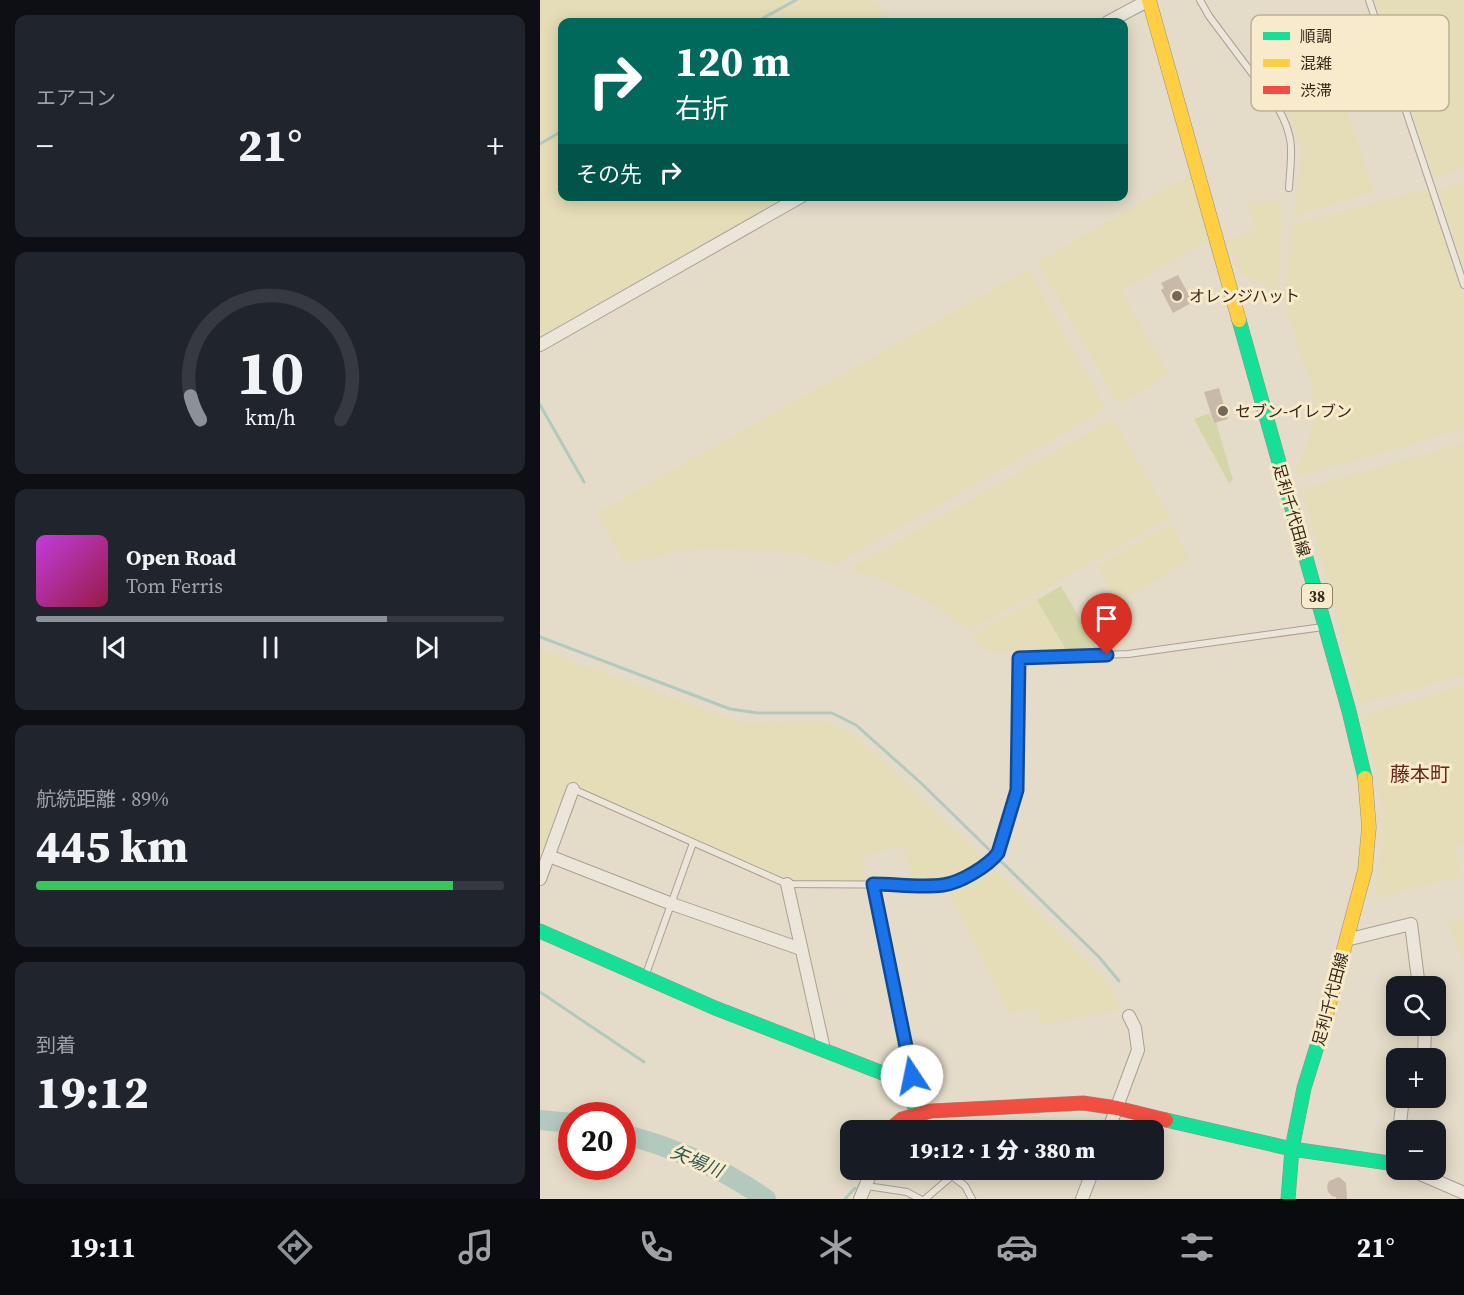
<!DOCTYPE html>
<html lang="ja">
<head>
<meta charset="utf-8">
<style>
  body { margin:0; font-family:"Source Serif 4","Noto Sans JP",serif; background:#20242c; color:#f1f3f6; height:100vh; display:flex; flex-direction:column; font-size:22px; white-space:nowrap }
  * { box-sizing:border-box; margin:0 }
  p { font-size:20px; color:#9ea1a6 }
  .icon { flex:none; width:33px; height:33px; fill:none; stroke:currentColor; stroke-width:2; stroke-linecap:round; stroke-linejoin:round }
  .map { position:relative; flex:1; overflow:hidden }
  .sheet { display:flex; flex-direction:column; gap:15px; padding:15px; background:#0d0f14; width:540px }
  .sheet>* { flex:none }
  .guide { position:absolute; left:18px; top:18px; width:570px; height:183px; border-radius:12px; box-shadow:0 3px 15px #0003; background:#00695c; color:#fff; overflow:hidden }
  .tools { position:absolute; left:846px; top:976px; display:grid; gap:12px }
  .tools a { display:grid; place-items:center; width:60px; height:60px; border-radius:12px; background:#171b24; box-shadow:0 3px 15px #0003; font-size:30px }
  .speed { position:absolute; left:18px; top:1102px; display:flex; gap:12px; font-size:30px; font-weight:700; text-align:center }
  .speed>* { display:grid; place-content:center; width:78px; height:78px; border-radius:50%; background:#171b24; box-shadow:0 3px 15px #0003; line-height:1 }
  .speed .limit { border:9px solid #d22; background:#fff; color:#111 }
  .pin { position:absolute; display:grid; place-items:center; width:51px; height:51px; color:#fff; margin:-62px -26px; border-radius:50% 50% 50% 0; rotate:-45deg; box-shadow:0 0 6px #0007 }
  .pin .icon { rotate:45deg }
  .me { position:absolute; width:66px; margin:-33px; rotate:349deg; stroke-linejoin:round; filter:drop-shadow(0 0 4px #0008) }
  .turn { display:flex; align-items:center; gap:21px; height:126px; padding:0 18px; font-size:27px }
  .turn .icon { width:78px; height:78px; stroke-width:2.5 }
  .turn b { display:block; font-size:42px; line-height:51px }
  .then { display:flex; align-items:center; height:57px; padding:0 18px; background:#0003; gap:12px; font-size:22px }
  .big { font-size:45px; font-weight:800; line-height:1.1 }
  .sheet .card { flex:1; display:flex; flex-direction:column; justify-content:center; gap:9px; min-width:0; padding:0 21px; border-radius:12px; background:#20242c }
  .sheet .dial { align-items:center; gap:0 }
  .dial svg { height:156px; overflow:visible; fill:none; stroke:#363941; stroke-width:7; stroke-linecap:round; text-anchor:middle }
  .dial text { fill:#f1f3f6; stroke:none }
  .song { display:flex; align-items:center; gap:18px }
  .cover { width:72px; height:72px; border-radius:9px; background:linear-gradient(135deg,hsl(290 70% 55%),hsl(340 70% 35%)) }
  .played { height:6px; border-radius:3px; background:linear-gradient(90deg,#8c9099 75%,#363941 75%) }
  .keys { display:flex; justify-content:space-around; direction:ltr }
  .heat { display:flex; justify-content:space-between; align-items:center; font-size:33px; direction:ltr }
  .charge { height:9px; border-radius:4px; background:linear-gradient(90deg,#34c759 89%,#363941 0) }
  .trip { position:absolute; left:300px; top:1120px; width:324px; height:60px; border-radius:12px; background:#171b24; box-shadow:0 3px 15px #0003; font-weight:800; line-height:60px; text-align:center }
  .menu { display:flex; height:96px; justify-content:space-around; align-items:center; background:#090b0e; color:#9ea1a6 }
  .menu .icon { width:42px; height:42px }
  .menu .active { color:#8c9099 }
  .menu b { font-size:27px; color:#f1f3f6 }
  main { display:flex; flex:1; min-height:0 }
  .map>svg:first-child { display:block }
  .farmland { fill:#e5ddb7 }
  .green { fill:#d4d5a9 }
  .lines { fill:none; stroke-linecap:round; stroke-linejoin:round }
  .stream { stroke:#b4c9bd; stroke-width:3 }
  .river { stroke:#b4c9bd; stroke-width:20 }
  .building { fill:#c8b9a9 }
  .lane-casing { stroke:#a9a192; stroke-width:8 }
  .street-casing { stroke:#a9a192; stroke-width:14 }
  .fast-casing { stroke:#989082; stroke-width:15 }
  .slow-casing { stroke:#989082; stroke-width:15 }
  .jam-casing { stroke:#989082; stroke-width:15 }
  .lane { stroke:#ece6da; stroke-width:6 }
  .street { stroke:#ece6da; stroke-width:12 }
  .fast { stroke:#16e098; stroke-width:14 }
  .slow { stroke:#ffcf43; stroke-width:14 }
  .jam { stroke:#f24e42; stroke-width:14 }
  .route-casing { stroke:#114b97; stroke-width:15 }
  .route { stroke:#1a73e8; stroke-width:10 }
  .poi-dot { fill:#746757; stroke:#f7ebcc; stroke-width:2 }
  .labels { text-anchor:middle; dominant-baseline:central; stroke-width:6; stroke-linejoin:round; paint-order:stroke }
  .shield { fill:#f7ebcc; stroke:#71624f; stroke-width:1.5 }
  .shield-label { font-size:15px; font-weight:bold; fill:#37281a }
  .poi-label { font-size:16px; fill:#37281a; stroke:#f7ebcc; text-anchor:start }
  .street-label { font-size:16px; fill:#37281a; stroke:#f7ebcc }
  .water-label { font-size:18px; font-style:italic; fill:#295855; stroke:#f7ebcc }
  .quarter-label { font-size:20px; fill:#662817; stroke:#f7ebcc }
  .key { fill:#f7ebcc; stroke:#bdb097; stroke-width:1.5 }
  .key-label { font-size:16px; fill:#37281a }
</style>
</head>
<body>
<main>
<section class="sheet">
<div class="card"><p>エアコン</p>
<div class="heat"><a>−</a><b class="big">21°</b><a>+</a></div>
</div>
<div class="card dial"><svg viewBox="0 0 100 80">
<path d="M14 69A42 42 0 1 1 86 69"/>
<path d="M14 69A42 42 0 0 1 9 57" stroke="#8c9099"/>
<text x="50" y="56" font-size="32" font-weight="700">10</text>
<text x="50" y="72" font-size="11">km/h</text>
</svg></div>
<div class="card">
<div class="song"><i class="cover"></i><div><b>Open Road</b><p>Tom Ferris</p></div></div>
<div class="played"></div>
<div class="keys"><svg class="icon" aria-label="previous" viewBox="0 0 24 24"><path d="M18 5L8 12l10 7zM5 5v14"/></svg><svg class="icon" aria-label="pause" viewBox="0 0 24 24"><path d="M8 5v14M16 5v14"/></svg><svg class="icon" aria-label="next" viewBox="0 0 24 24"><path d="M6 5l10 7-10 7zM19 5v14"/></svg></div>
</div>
<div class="card"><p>航続距離 · 89%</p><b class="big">445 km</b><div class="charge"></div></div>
<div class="card"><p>到着</p><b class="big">19:12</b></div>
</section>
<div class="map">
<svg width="924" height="1199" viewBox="0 0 924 1199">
  <rect width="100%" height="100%" fill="#e4dcc8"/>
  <g class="farmland">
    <path d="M 0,0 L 335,0 L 348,22 L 22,22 L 22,196 L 252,197 L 0,340 Z"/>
    <path d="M 835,0 L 924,0 L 924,169 L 895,178 Z"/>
    <path d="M 789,55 L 834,192 L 755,216 L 761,149 L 737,74 Z"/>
    <path d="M 651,174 L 668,241 L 581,291 L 629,375 L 581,403 L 577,401 L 498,262 Z"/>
    <path d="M 924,183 L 924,269 L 899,190 Z"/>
    <path d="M 887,189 L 924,302 L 924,429 L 758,477 L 756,475 L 773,426 L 775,403 L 771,381 L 758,347 L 744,296 L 751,225 Z"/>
    <path d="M 708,201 L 742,202 L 738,291 L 700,274 L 687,240 L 715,229 Z"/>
    <path d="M 488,270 L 565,406 L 558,414 L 293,566 L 263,554 L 172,548 L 144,551 L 88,563 L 84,561 L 57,513 Z"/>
    <path d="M 573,419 L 631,518 L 430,631 L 397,607 L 380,597 L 333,576 L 308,570 Z"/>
    <path d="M 924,443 L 924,675 L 825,703 L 820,703 L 763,489 Z"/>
    <path d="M 631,524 L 650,560 L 578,602 L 557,566 Z"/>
    <path d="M 497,600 L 526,650 L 451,653 L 447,652 L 432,636 Z"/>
    <path d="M 0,650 L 203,723 L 287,722 L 314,735 L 445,860 L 566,981 L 581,1010 L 503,1025 L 496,1008 L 470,1014 L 404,882 L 372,879 L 365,846 L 321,856 L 325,881 L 250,881 L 30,784 L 0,863 Z"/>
    <path d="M 924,685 L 924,844 L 914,847 L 922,876 L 839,898 L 834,892 L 842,845 L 842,809 L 835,766 L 822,716 Z"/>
    <path d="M 924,918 L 924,966 L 908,922 Z"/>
  </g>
  <g class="green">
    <path d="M 670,413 L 673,423 L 676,422 L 693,480 L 689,483 L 654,419 Z"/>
    <path d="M 521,586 L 557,648 L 526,650 L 497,600 Z"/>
  </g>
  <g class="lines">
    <g class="stream">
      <path d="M 216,22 L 256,0"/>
      <path d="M 0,144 L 22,131"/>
      <path d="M 0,405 L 44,482"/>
      <path d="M 0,637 L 190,709 L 218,713 L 292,713 L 316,725 L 381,783 L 559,957 L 579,981"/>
      <path d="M 0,992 L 104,1062"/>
      <path d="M 370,1198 L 373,1199"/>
      <path d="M 305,1199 L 315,1188"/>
    </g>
    <g class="river">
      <path d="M 0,1120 L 32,1123"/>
      <path d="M 82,1134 C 134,1147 182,1168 226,1199"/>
    </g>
  </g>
  <g class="building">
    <path d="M 638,275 L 653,302 L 633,313 L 621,290 L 624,288 L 621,283 Z"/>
    <path d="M 679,388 L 688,419 L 674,423 L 664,392 Z"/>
    <path d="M 799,1177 L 806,1183 L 807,1199 L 796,1199 L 796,1197 L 792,1196 L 788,1192 L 787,1186 L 789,1181 Z"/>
  </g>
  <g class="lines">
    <g class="lane-casing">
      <g id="lane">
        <path d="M 660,0 L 669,16 L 738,108 C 756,140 751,153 749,188"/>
        <path d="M 829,0 L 924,285"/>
        <path d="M 33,789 L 247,884 L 404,885 L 431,874 L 452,861 L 458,853 L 477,790 L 479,658 L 588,654 L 783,627"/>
        <path d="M 333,884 L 372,1076 L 371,1088"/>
        <path d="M 106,974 L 153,843"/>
        <path d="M 327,1186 L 367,1192 L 380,1199"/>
        <path d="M 385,1199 L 412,1176 L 425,1186 L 432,1199"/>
      </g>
    </g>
    <g class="street-casing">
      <g id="street">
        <path d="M 568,22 L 609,0"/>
        <path d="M 0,345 L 262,196"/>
        <path d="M 9,856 L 132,904 L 261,949"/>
        <path d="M 0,879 L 33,789"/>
        <path d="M 247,884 L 284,1049"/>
        <path d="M 806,940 L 871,924 L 879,987"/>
        <path d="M 884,1059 L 885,1026"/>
        <path d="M 568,1131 L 598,1050 L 595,1028 L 589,1016"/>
        <path d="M 859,1131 L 863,1098"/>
        <path d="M 855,1163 L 856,1148"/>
        <path d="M 871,1170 L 924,1193"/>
        <path d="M 320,1199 L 332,1170"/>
        <path d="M 542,1199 L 553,1170"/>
      </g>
    </g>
    <g class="fast-casing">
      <g id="fast">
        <path d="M 699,320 L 809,711 L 825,778"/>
        <path d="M 0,931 L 175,1008 L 358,1079 L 368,1090 L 377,1113"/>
        <path d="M 626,1120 L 752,1149 L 856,1164"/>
        <path d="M 748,1199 L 752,1149 L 764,1088 L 783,1027"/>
      </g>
    </g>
    <g class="slow-casing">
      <g id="slow">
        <path d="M 609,0 L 699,320"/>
        <path d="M 783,1027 L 825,870 L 829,827 L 825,778"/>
      </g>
    </g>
    <g class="jam-casing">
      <path id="jam" d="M 348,1131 L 362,1119 L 391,1111 L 543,1103 L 577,1108 L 626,1120"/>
    </g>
    <use href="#lane" class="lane"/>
    <use href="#street" class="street"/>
    <use href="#fast" class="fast"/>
    <use href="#slow" class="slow"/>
    <use href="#jam" class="jam"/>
  </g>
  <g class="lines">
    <g class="route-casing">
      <path id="route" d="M 372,1076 L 333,884 C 355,884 380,888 403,885 C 420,883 448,866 458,853 L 477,790 L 479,658 L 567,655"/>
    </g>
    <use href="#route" class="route"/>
  </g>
  <g class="poi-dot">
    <circle cx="637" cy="296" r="6"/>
    <circle cx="683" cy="411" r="6"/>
  </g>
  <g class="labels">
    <rect class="shield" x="762" y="584" width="30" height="24" rx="4.5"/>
    <g class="shield-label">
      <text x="777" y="596">38</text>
    </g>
    <g class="poi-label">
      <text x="649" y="296">オレンジハット</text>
      <text x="695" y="411">セブン-イレブン</text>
    </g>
    <g class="street-label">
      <text transform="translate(752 510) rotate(74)">足利千代田線</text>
      <text transform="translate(790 999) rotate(-75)">足利千代田線</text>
    </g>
    <g class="water-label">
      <text transform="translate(157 1161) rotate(23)">矢場川</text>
    </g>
    <g class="quarter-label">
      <text x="880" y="774">藤本町</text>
    </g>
  </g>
  <rect x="711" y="15" width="198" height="96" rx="9" class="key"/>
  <rect x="723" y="32" width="27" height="8" fill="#16e098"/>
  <rect x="723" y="59" width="27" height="8" fill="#ffcf43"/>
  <rect x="723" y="86" width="27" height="8" fill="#f24e42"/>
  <g class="key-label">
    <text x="760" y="42">順調</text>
    <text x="760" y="69">混雑</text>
    <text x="760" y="96">渋滞</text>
  </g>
</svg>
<div class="tools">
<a><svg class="icon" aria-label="search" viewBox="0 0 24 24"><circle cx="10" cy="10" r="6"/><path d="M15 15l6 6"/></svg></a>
<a>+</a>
<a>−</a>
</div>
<div class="speed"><div class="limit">20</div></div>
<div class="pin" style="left:567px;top:655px;background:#d93025"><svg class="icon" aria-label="arrive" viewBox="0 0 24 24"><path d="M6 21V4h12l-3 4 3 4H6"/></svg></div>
<svg class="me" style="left:372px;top:1076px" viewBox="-20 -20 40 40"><circle r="19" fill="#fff"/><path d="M0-13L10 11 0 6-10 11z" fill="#1a73e8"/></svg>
<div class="trip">19:12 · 1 分 · 380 m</div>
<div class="guide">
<div class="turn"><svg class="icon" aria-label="right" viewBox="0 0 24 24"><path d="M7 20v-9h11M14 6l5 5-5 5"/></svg><div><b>120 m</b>右折</div></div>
<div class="then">その先<svg class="icon" aria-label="right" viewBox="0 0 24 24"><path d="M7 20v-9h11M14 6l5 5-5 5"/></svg></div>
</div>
</div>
</main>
<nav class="menu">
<b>19:11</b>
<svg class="icon active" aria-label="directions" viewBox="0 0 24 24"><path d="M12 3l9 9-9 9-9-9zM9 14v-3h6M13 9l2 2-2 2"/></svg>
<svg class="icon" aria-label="music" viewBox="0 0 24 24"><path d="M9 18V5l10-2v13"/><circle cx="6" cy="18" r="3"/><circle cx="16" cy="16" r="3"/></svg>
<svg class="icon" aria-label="phone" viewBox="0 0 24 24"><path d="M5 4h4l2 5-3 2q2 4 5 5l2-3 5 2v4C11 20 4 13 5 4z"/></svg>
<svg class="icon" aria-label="climate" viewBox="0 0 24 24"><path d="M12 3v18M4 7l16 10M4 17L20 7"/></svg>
<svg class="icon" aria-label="car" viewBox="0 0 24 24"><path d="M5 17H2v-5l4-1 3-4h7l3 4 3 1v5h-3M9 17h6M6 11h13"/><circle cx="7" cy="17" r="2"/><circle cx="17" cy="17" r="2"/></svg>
<svg class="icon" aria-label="filters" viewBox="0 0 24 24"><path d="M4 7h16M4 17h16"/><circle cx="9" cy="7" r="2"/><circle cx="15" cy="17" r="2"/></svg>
<b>21°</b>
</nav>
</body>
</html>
